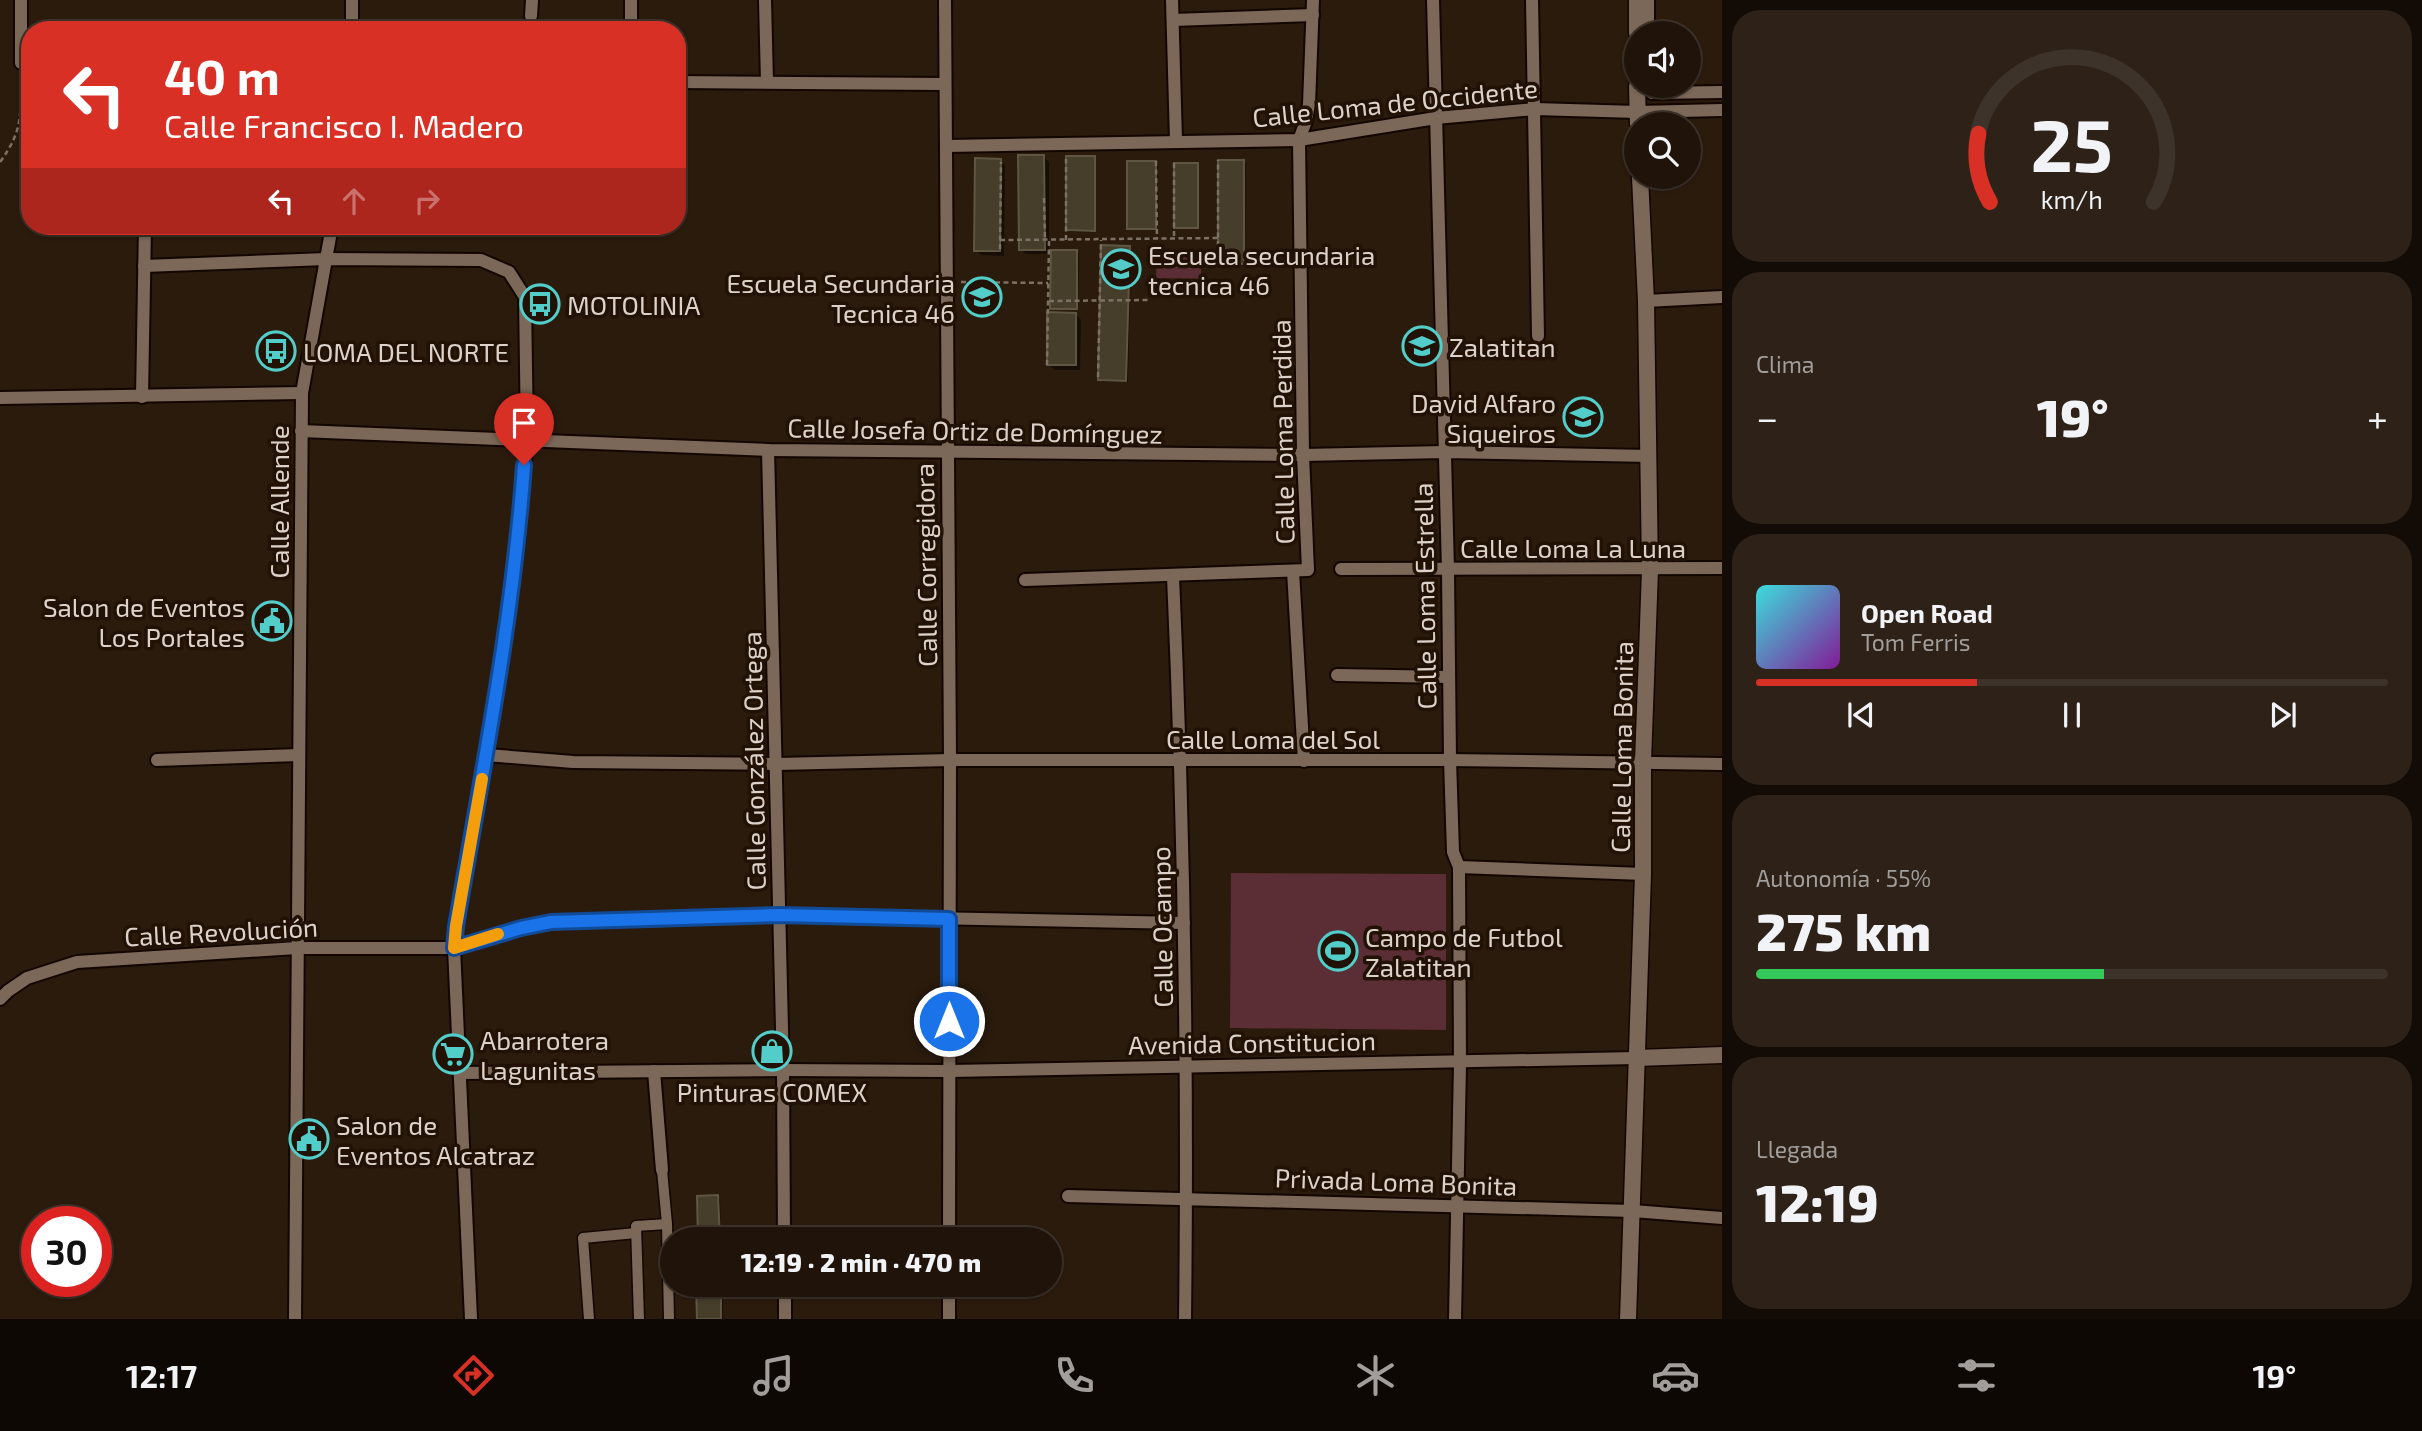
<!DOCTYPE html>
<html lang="es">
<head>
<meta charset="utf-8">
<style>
  body { margin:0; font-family:"Exo 2",sans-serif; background:#2d2118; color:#f1f3f6; height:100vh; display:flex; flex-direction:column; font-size:26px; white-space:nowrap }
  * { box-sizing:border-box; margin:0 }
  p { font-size:23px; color:#a29e9c }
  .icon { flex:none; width:38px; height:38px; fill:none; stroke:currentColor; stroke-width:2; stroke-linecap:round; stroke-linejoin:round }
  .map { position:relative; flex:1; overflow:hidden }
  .drawer { display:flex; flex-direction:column; gap:10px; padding:10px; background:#120b06; width:700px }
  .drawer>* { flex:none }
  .hud { position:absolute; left:21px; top:21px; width:665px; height:214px; border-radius:28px; box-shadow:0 2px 5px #0004,0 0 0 2px #3d332b; background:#d93025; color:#fff; overflow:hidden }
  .tools { position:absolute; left:1624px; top:21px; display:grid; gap:14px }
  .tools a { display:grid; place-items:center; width:77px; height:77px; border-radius:50%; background:#20140a; box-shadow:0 2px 5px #0004,0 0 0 2px #3d332b; font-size:35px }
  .speed { position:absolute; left:21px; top:1206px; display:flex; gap:14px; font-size:35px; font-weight:700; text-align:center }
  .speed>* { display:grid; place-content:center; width:91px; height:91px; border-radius:50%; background:#20140a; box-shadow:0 2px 5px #0004,0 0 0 2px #3d332b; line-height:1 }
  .speed .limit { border:10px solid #d22; background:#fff; color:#111 }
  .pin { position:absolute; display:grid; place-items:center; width:60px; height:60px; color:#fff; margin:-72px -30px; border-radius:50% 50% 50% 0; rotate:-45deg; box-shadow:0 0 7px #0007 }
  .pin .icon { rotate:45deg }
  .me { position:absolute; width:77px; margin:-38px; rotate:0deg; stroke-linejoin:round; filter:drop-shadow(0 0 5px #0008) }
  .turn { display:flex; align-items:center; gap:24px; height:147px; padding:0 28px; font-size:32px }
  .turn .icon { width:91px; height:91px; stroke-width:2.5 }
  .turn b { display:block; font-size:49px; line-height:60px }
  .lanes { display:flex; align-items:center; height:66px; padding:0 28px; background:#0003; justify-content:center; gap:35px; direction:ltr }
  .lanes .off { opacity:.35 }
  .big { font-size:52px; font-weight:800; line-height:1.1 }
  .drawer .card { flex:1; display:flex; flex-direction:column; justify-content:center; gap:10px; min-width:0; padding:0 24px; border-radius:28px; background:#2d2118 }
  .drawer .dial { align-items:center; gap:0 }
  .dial svg { height:182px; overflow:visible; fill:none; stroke:#3d332b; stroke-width:7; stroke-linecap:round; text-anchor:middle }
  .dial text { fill:#f1f3f6; stroke:none }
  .song { display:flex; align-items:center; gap:21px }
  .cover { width:84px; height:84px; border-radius:10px; background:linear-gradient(135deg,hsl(180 70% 55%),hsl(290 70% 35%)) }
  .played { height:7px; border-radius:4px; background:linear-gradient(90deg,#d93025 35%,#3d332b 35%) }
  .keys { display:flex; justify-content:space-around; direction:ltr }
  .heat { display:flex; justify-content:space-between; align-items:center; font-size:38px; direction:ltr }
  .charge { height:10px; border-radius:5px; background:linear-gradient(90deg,#34c759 55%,#3d332b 0) }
  .trip { position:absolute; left:660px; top:1227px; width:402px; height:70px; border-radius:35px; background:#20140a; box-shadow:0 2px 5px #0004,0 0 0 2px #3d332b; font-weight:800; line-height:70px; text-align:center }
  .dock { display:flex; height:112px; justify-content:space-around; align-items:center; background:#0d0804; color:#a29e9c }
  .dock .icon { width:49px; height:49px }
  .dock .active { color:#d93025 }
  .dock b { font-size:32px; color:#f1f3f6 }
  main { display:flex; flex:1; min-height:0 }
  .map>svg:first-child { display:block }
  .green { fill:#5b2e35 }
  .shadow { fill:#0007 }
  .building { fill:#463e2a; stroke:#5e5641; stroke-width:2 }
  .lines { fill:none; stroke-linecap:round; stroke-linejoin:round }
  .pedestrian-casing { stroke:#130600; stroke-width:13 }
  .minor-casing { stroke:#130600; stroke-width:16 }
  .tertiary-casing { stroke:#130600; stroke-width:19 }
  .path { stroke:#7d7064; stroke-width:2.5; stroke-dasharray:5 3.5; stroke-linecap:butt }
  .pedestrian { stroke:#7b6858; stroke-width:10 }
  .minor { stroke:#7b6858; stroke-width:12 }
  .tertiary { stroke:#7b6858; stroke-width:16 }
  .route-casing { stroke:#114b97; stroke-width:18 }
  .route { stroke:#1a73e8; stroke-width:12 }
  .slow { stroke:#f59e0b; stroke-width:12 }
  .labels { text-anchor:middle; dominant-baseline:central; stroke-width:7; stroke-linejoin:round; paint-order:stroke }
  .street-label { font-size:26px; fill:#dcd2c9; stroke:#211205 }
  .poi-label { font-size:26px; fill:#dcd2c9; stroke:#211205; text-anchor:start }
</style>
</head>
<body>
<main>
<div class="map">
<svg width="1722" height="1319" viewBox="0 0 1722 1319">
  <rect width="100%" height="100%" fill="#2b1b0d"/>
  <g class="green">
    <path d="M 1157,251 L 1202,252 L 1201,279 L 1156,278 Z"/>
    <path d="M 1231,873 L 1446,874 L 1446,1030 L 1230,1028 Z"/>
  </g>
  <g class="shadow">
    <path d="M 1044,157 L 1049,162 L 1049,252 L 1077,252 L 1079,254 L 1078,310 L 1054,310 L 1052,308 L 1052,254 L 1026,254 L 1020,249 Z"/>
    <path d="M 1094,157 L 1096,159 L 1096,232 L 1070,232 L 1068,230 Z"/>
    <path d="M 1000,160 L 1005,166 L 1004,256 L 981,255 L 976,250 Z"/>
    <path d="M 1156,162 L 1158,164 L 1157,230 L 1131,230 L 1129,228 Z"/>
    <path d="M 1244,162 L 1246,164 L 1245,265 L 1222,265 L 1220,263 Z"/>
    <path d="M 1197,165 L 1199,167 L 1199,229 L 1178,229 L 1176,227 Z"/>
    <path d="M 1129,248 L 1131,250 L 1128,382 L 1102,382 L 1099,379 Z"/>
    <path d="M 1076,314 L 1081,320 L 1080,370 L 1054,370 L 1049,365 Z"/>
    <path d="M 718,1197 L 720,1199 L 721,1239 L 700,1239 Z"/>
    <rect x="698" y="1284" width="25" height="35"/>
  </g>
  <g class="building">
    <path d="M 1018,155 L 1044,155 L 1045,250 L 1019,250 Z"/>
    <path d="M 1066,156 L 1095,156 L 1095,231 L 1066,230 Z"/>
    <path d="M 975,158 L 1001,159 L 1000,251 L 974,251 Z"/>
    <path d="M 1218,160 L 1244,160 L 1244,264 L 1218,263 Z"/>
    <rect x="1127" y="161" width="29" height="68"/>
    <rect x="1174" y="163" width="24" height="65"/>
    <path d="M 1101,245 L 1130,246 L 1126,381 L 1098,380 Z"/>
    <path d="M 1051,250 L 1077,250 L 1077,309 L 1050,309 Z"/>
    <path d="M 1047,312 L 1076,313 L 1076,365 L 1047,365 Z"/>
    <path d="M 718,1195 L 720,1239 L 698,1239 L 697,1196 Z"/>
    <path d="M 696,1284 L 721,1284 L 721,1319 L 697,1319 Z"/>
  </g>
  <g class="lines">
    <g class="pedestrian-casing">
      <g id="pedestrian">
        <path d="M 662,1170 L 667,1224 L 669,1319"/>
        <path d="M 589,1319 L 583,1238 L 636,1233"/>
        <path d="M 639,1319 L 636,1226 L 667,1224"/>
      </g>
    </g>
    <g class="minor-casing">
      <g id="minor">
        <path d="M 21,0 L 21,63 L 30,64"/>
        <path d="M 765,0 L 767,82"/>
        <path d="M 945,0 L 950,760 L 949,1239"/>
        <path d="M 1172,0 L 1176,141"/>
        <path d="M 1433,0 L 1448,570 L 1450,760 L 1453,852 L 1459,867 L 1460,1063 L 1455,1319"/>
        <path d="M 1532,0 L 1538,336"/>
        <path d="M 531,16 L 532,0"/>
        <path d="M 1173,20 L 1313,15"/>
        <path d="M 352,30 L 352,0"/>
        <path d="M 631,30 L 631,0"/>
        <path d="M 1648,33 L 1648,0"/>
        <path d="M 677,82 L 945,84"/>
        <path d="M 1649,86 L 1652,93 L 1722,92"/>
        <path d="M 946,146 L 1299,140 L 1436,118 L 1535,109 L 1637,112 L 1722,110"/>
        <path d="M 144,266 L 326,259 L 481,260 L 509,272 L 525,297 L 527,438 L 518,544 L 487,755 L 455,926 L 454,948 L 471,1319"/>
        <path d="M 1646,301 L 1722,297"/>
        <path d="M 142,397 L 145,226"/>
        <path d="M 0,398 L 302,393"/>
        <path d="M 301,431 L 768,450 L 1303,455 L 1444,452 L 1650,456"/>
        <path d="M 768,450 L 783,1070 L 784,1239"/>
        <path d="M 1341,569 L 1722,568"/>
        <path d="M 1293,571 L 1304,761"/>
        <path d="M 1173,576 C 1184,824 1188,1071 1185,1319"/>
        <path d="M 1025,580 L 1308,570 L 1303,455 L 1299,140 L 1306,121 L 1309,104 L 1313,0"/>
        <path d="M 1337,675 L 1449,677"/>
        <path d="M 487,755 L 573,762 L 777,764 L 950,760 L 1450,760 L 1722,764"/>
        <path d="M 157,760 L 299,755"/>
        <path d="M 1459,867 L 1643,874"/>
        <path d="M 0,999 L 8,991 L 27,978 L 77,962 L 297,948 L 454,948 L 521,928 L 551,922 L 779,915 L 1184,923"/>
        <path d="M 654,1071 L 662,1170"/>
        <path d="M 461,1073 L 783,1070 L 949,1071 L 1637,1058"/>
        <path d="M 1068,1196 L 1633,1211 L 1722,1218"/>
        <path d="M 785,1284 L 785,1319"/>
        <path d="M 295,1319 L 302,393 L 332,226"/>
        <path d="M 949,1319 L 949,1284"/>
      </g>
    </g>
    <g class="tertiary-casing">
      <g id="tertiary">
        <path d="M 1637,0 L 1637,33"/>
        <path d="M 1637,86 L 1638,124"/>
        <path d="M 1637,1058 L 1722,1055"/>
        <path d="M 1628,1319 L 1643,874 L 1643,762 L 1650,570 L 1646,301 L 1640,177"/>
      </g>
    </g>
    <g class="path">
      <path d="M 1156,161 L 1157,239"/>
      <path d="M 0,162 C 24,129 20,115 21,76"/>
      <path d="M 1174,163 L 1174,238"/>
      <path d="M 1044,198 L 1045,240"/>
      <path d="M 1000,240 L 1218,238"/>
      <path d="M 1066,240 L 1066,159"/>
      <path d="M 1000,249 L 1001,162"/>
      <path d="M 1218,263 L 1218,160"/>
      <path d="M 961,282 L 1048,283"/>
      <path d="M 1049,301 L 1151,300"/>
      <path d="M 1047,365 L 1049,240"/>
      <path d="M 1098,377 L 1101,240"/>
    </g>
    <use href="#pedestrian" class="pedestrian"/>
    <use href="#minor" class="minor"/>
    <use href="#tertiary" class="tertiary"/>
  </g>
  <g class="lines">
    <g class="route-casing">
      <path id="route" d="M 524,465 C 513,620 482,773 456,926 L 454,948 L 521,928 L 551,922 L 779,915 L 949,919 L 949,1021"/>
    </g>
    <use href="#route" class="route"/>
    <path class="slow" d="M 482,779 L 456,926 L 454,948 L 498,934"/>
  </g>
  <defs>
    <g id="school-ring" transform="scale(2.0125)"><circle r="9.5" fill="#211205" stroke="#53cdc9" stroke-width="1.5"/><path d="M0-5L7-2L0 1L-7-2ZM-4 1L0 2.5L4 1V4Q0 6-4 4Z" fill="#53cdc9"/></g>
    <g id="bus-ring" transform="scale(2.0125)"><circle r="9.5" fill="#211205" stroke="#53cdc9" stroke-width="1.5"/><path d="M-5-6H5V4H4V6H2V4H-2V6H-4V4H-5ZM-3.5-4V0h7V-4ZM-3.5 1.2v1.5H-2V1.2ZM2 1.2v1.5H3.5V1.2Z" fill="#53cdc9"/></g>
    <g id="civic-ring" transform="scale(2.0125)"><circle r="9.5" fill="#211205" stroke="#53cdc9" stroke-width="1.5"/><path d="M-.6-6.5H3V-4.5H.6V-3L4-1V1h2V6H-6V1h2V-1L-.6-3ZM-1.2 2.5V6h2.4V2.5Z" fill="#53cdc9"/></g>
    <g id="stadium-ring" transform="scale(2.0125)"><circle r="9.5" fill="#211205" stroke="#53cdc9" stroke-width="1.5"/><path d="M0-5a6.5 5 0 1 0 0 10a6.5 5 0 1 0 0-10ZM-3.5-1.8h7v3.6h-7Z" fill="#53cdc9"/></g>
    <g id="shop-ring" transform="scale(2.0125)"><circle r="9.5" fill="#211205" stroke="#53cdc9" stroke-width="1.5"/><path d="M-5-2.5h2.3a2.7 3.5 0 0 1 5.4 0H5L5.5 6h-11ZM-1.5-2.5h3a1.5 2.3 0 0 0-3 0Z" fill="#53cdc9"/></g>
    <g id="supermarket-ring" transform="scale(2.0125)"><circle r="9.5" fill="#211205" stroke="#53cdc9" stroke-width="1.5"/><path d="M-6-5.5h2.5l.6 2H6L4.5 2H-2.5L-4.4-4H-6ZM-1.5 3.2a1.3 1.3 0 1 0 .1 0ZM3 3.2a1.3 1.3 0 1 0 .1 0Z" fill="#53cdc9"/></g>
  </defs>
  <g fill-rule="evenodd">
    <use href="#school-ring" x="1121" y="269"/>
    <use href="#school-ring" x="982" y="297"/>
    <use href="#bus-ring" x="540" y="304"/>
    <use href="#school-ring" x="1422" y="346"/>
    <use href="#bus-ring" x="276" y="351"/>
    <use href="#school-ring" x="1583" y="417"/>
    <use href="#civic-ring" x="272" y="621"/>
    <use href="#stadium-ring" x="1338" y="951"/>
    <use href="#shop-ring" x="772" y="1051"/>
    <use href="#supermarket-ring" x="453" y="1054"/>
    <use href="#civic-ring" x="309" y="1139"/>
  </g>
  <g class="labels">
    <g class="street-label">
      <text transform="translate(1395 102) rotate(-6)">Calle Loma de Occidente</text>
      <text transform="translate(975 430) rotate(1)">Calle Josefa Ortiz de Domínguez</text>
      <text transform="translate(1282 432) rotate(-91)">Calle Loma Perdida</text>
      <text transform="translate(278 502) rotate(-90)">Calle Allende</text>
      <text x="1573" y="547">Calle Loma La Luna</text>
      <text transform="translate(925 565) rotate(-91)">Calle Corregidora</text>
      <text transform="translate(1424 596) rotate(-91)">Calle Loma Estrella</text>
      <text x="1273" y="738">Calle Loma del Sol</text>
      <text transform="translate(1621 747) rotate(-89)">Calle Loma Bonita</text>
      <text transform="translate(753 761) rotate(-91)">Calle González Ortega</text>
      <text transform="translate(1161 927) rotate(-91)">Calle Ocampo</text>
      <text transform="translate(221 931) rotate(-3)">Calle Revolución</text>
      <text transform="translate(1252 1042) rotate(-1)">Avenida Constitucion</text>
      <text transform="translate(1396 1181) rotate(2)">Privada Loma Bonita</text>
    </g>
    <g class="poi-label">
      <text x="1148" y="254">Escuela secundaria<tspan x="1148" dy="30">tecnica 46</tspan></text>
      <text x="955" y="282" text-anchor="end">Escuela Secundaria<tspan x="955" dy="30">Tecnica 46</tspan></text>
      <text x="567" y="304">MOTOLINIA</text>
      <text x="1449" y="346">Zalatitan</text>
      <text x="303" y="351">LOMA DEL NORTE</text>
      <text x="1556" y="402" text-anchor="end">David Alfaro<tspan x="1556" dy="30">Siqueiros</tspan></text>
      <text x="245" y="606" text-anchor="end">Salon de Eventos<tspan x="245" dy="30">Los Portales</tspan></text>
      <text x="1365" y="936">Campo de Futbol<tspan x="1365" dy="30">Zalatitan</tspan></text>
      <text x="480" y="1039">Abarrotera<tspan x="480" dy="30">Lagunitas</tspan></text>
      <text x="772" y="1091" text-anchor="middle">Pinturas COMEX</text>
      <text x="336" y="1124">Salon de<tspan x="336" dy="30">Eventos Alcatraz</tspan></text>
    </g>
  </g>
</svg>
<div class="tools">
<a><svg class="icon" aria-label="sound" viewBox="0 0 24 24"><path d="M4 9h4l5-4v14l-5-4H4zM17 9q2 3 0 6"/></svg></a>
<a><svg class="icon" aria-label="search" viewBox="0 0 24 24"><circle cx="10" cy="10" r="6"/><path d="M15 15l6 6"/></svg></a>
</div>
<div class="speed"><div class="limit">30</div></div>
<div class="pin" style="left:524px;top:465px;background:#d93025"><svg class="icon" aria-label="arrive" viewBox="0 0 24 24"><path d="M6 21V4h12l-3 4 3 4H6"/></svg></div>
<svg class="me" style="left:949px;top:1021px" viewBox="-20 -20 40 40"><circle r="17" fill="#1a73e8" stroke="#fff" stroke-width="3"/><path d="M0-11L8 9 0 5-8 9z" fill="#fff"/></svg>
<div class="trip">12:19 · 2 min · 470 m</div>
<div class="hud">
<div class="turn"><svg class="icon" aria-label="left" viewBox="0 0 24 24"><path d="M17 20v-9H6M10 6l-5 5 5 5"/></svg><div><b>40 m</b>Calle Francisco I. Madero</div></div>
<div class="lanes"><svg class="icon" aria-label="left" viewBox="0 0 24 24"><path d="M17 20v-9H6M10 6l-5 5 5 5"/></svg><svg class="icon off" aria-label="ahead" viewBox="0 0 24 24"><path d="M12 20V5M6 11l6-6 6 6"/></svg><svg class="icon off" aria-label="right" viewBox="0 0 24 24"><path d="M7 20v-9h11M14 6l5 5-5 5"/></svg></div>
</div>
</div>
<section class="drawer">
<div class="card dial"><svg viewBox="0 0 100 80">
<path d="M14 69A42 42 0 1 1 86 69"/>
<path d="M14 69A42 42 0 0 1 9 39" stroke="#d93025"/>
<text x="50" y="56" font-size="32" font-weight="700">25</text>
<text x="50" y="72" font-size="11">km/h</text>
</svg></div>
<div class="card"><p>Clima</p>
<div class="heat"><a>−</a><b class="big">19°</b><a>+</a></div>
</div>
<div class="card">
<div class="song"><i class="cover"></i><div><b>Open Road</b><p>Tom Ferris</p></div></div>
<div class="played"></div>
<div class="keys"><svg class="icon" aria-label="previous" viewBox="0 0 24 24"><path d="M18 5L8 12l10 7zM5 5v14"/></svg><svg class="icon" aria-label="pause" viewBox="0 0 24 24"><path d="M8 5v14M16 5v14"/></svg><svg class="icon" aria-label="next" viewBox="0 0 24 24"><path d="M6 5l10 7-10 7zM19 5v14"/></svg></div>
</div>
<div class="card"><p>Autonomía · 55%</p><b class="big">275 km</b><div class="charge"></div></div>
<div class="card"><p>Llegada</p><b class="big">12:19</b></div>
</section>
</main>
<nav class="dock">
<b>12:17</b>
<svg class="icon active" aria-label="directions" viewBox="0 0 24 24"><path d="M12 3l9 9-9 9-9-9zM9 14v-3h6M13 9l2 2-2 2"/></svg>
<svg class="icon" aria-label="music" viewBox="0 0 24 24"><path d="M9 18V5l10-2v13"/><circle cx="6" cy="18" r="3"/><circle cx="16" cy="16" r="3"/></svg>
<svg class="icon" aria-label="phone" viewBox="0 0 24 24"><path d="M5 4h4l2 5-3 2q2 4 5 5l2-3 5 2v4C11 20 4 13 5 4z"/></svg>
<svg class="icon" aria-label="climate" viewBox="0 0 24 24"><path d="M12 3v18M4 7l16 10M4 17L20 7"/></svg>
<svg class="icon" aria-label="car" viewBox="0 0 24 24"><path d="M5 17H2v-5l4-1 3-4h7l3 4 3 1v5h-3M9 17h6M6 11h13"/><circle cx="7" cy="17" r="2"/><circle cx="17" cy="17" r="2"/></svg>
<svg class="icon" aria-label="filters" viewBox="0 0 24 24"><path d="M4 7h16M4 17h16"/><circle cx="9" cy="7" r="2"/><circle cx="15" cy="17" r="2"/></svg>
<b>19°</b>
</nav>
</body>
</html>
